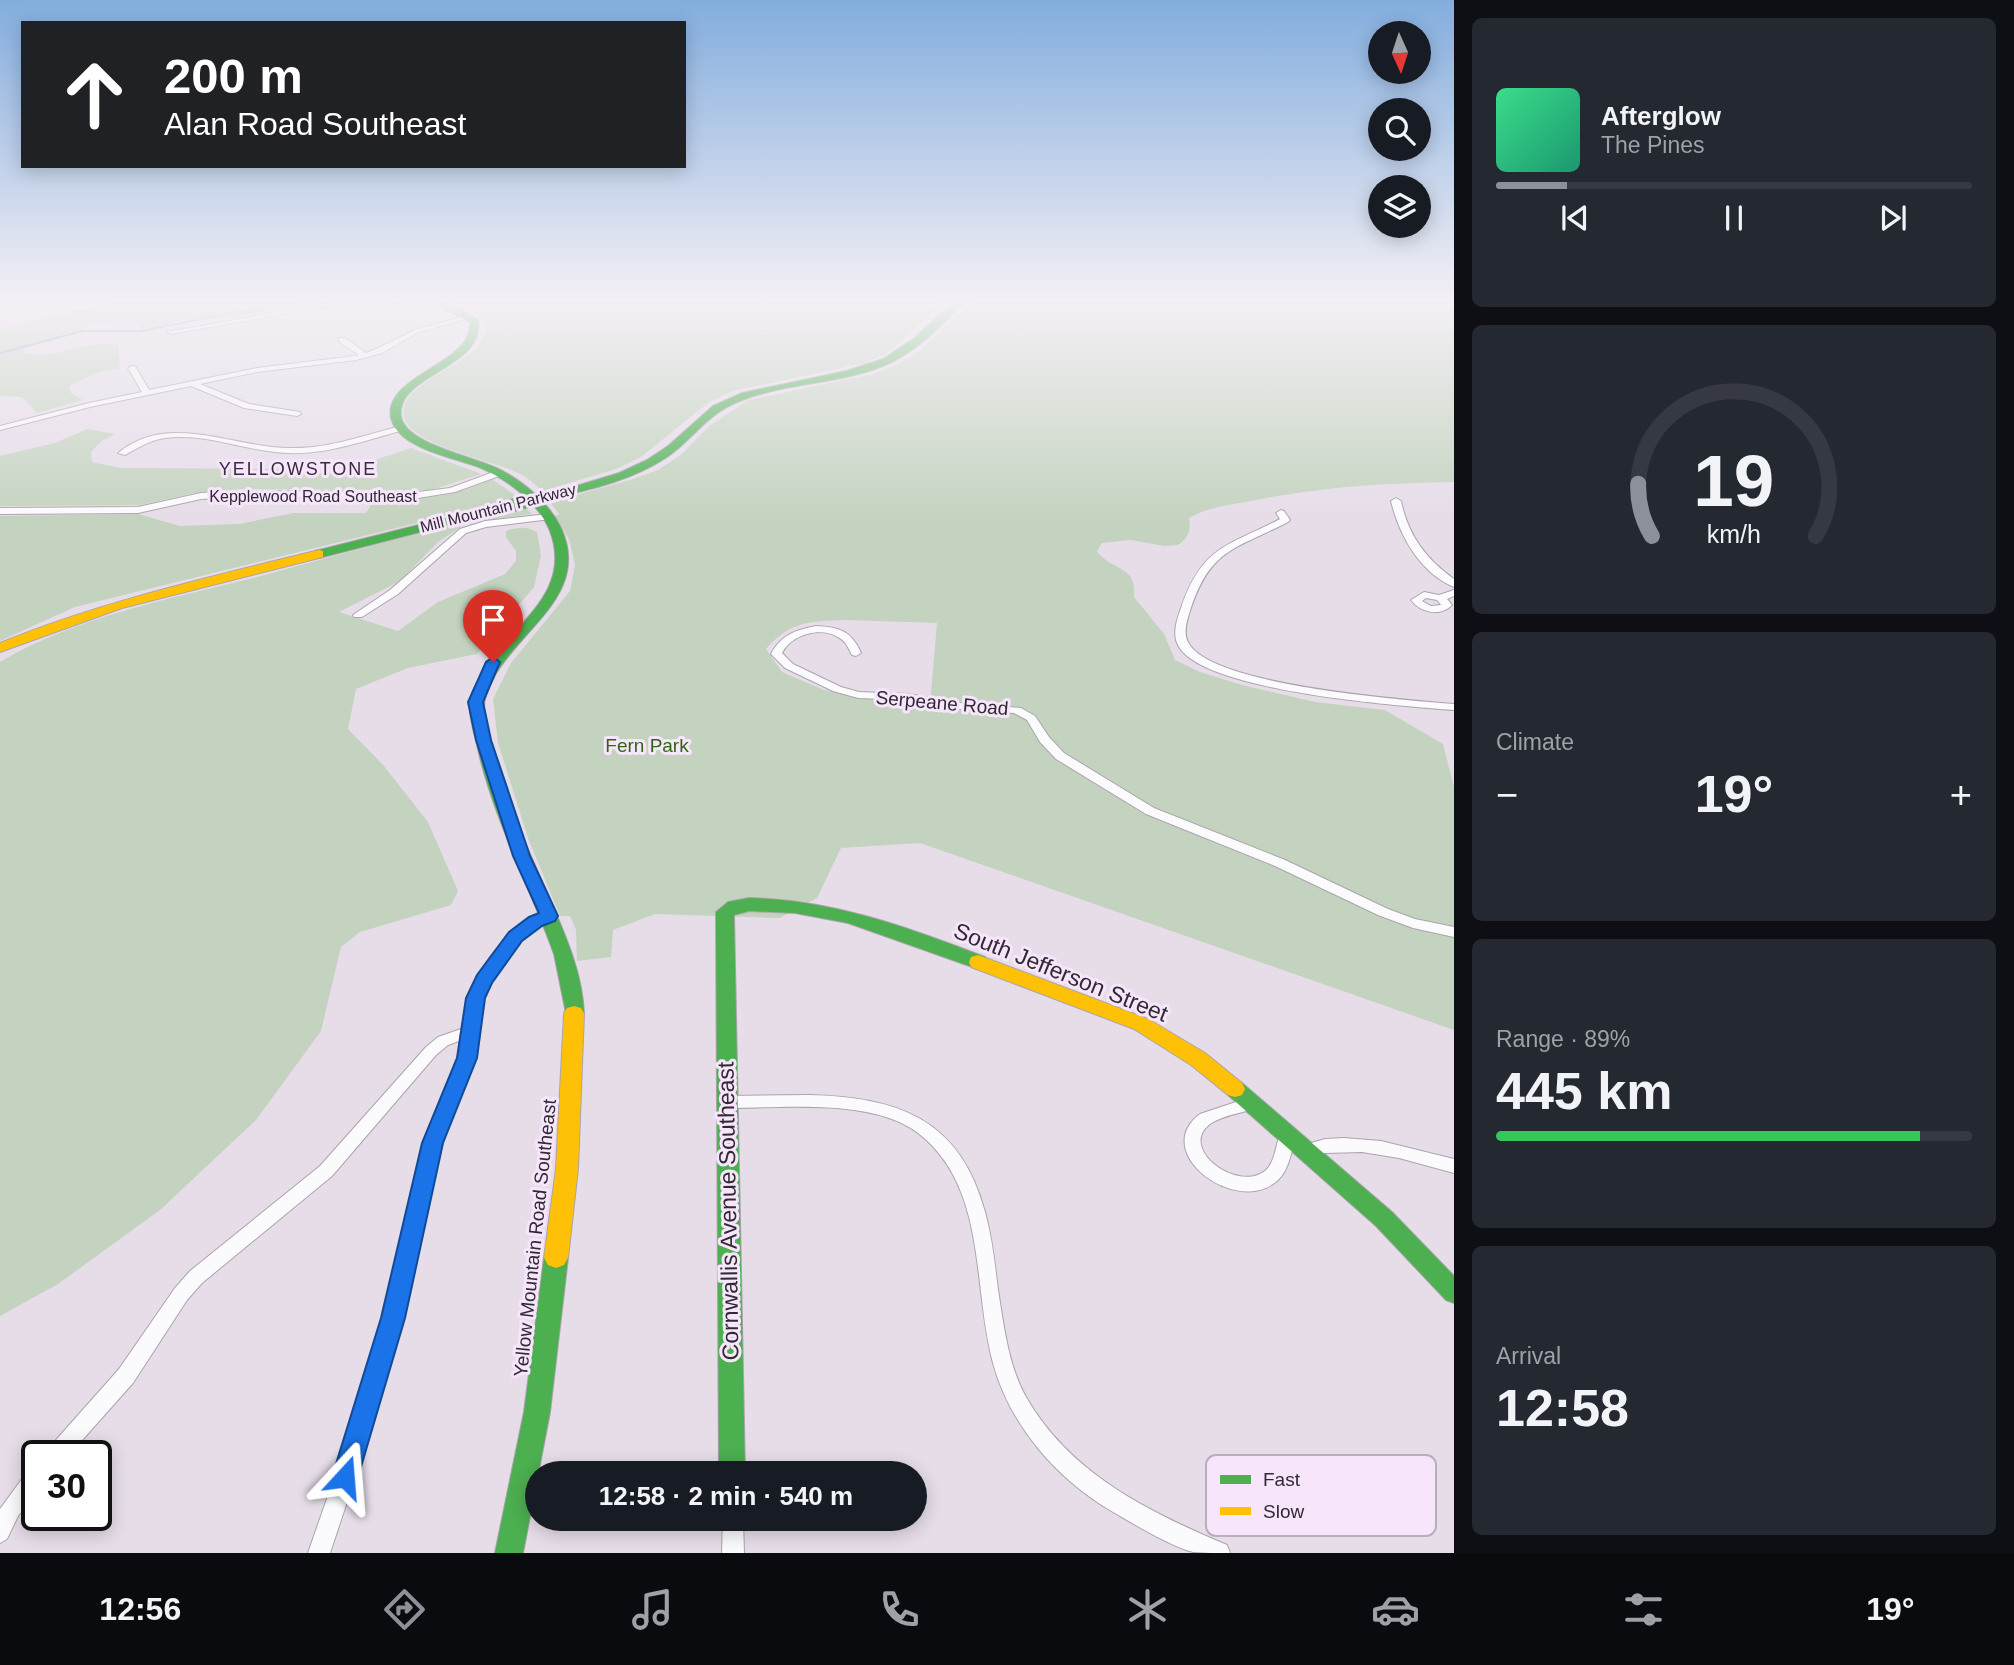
<!DOCTYPE html>
<html lang="en">
<head>
<meta charset="utf-8">
<style>
  body { margin:0; font-family:Arial,sans-serif; background:#242831; color:#f1f3f6; height:100vh; display:flex; flex-direction:column; font-size:26px; white-space:nowrap }
  * { box-sizing:border-box; margin:0 }
  p { font-size:23px; color:#9ea1a6 }
  .icon { flex:none; width:38px; height:38px; fill:none; stroke:currentColor; stroke-width:2; stroke-linecap:round; stroke-linejoin:round }
  .map { position:relative; flex:1; overflow:hidden }
  .details { display:flex; flex-direction:column; gap:18px; padding:18px; background:#0d0f14; width:560px }
  .details>* { flex:none }
  .banner { position:absolute; left:21px; top:21px; width:665px; height:147px; border-radius:0px; box-shadow:0 4px 18px #0003; background:#202124; color:#fff; overflow:hidden }
  .needle { width:46px; rotate:177deg }
  .fabs { position:absolute; left:1368px; top:21px; display:grid; gap:14px }
  .fabs a { display:grid; place-items:center; width:63px; height:63px; border-radius:50%; background:#171b24; box-shadow:0 4px 18px #0003; font-size:35px }
  .speed { position:absolute; left:21px; top:1440px; display:flex; gap:14px; font-size:35px; font-weight:700; text-align:center }
  .speed>* { display:grid; place-content:center; width:91px; height:91px; border-radius:50%; background:#171b24; box-shadow:0 4px 18px #0003; line-height:1 }
  .speed .limit { border:4px solid #111; border-radius:10px; background:#fff; color:#111 }
  .pin { position:absolute; display:grid; place-items:center; width:60px; height:60px; color:#fff; margin:-72px -30px; border-radius:50% 50% 50% 0; rotate:-45deg; box-shadow:0 0 7px #0007 }
  .pin .icon { rotate:45deg }
  .me { position:absolute; width:77px; margin:-38px; rotate:19deg; stroke-linejoin:round; filter:drop-shadow(0 0 5px #0008) }
  .turn { display:flex; align-items:center; gap:24px; height:147px; padding:0 28px; font-size:32px }
  .turn .icon { width:91px; height:91px; stroke-width:2.5 }
  .turn b { display:block; font-size:49px; line-height:60px }
  .big { font-size:52px; font-weight:800; line-height:1.1 }
  .details .widget { flex:1; display:flex; flex-direction:column; justify-content:center; gap:10px; min-width:0; padding:0 24px; border-radius:10px; background:#242831 }
  .details .dial { align-items:center; gap:0 }
  .dial svg { height:182px; overflow:visible; fill:none; stroke:#363941; stroke-width:7; stroke-linecap:round; text-anchor:middle }
  .dial text { fill:#f1f3f6; stroke:none }
  .song { display:flex; align-items:center; gap:21px }
  .cover { width:84px; height:84px; border-radius:10px; background:linear-gradient(135deg,hsl(150 70% 55%),hsl(160 70% 35%)) }
  .played { height:7px; border-radius:4px; background:linear-gradient(90deg,#8c9099 15%,#363941 15%) }
  .keys { display:flex; justify-content:space-around; direction:ltr }
  .heat { display:flex; justify-content:space-between; align-items:center; font-size:38px; direction:ltr }
  .charge { height:10px; border-radius:5px; background:linear-gradient(90deg,#34c759 89%,#363941 0) }
  .trip { position:absolute; left:525px; top:1461px; width:402px; height:70px; border-radius:35px; background:#171b24; box-shadow:0 4px 18px #0003; font-weight:800; line-height:70px; text-align:center }
  .tab-bar { display:flex; height:112px; justify-content:space-around; align-items:center; background:#090b0e; color:#9ea1a6 }
  .tab-bar .icon { width:49px; height:49px }
  .tab-bar .on { color:#8c9099 }
  .tab-bar b { font-size:32px; color:#f1f3f6 }
  main { display:flex; flex:1; min-height:0 }
  .map>svg:first-child { display:block }
  .green { fill:#c4d3bf; fill-rule:evenodd }
  .lines { fill:none; stroke-linecap:round; stroke-linejoin:round }
  .stream { stroke:#8da3ce; stroke-width:2 }
  .street-casing { stroke:#aba4ac; stroke-width:2 }
  .fast-casing { stroke:#aba4ac; stroke-width:2 }
  .slow-casing { stroke:#aba4ac; stroke-width:2 }
  .street { fill:#fbfafc; fill-rule:evenodd }
  .fast { fill:#4caf50; fill-rule:evenodd }
  .slow { fill:#ffc107; fill-rule:evenodd }
  .fast-bridge-casing { stroke:#aba4ac; stroke-width:14; stroke-linecap:butt }
  .fast-bridge { stroke:#4caf50; stroke-width:12 }
  .route { fill:#1a73e8; stroke:#114b97; stroke-width:2 }
  .labels { text-anchor:middle; dominant-baseline:central; stroke-width:6; stroke-linejoin:round; paint-order:stroke }
  .far-street-label { font-size:16px; fill:#302a32; stroke:#f6e5fb }
  .far-neighbourhood-label { font-size:18px; letter-spacing:2px; fill:#392c3d; stroke:#f6e5fb }
  .street-label { font-size:19px; fill:#302a32; stroke:#f6e5fb }
  .park-label { font-size:19px; fill:#2f6616; stroke:#f6e5fb }
  .near-street-label { font-size:23px; fill:#302a32; stroke:#f6e5fb }
  .key { fill:#f6e5fb; stroke:#bbadbf; stroke-width:2 }
  .key-label { font-size:19px; fill:#302a32 }
</style>
</head>
<body>
<main>
<div class="map">
<svg width="1454" height="1553" viewBox="0 0 1454 1553">
  <rect width="100%" height="100%" fill="#e6dde9"/>
  <g class="green">
    <path d="M 118,301 L 332,301 C 302,305 274,312 245,316 C 222,320 196,314 174,322 C 163,326 156,331 143,333 L 134,319 L 89,325 L 77,334 L 25,348 L 23,352 C 54,362 87,338 118,345 L 120,369 L 99,372 L 69,386 L 71,393 L 83,400 L 37,413 L 22,397 L 0,396 L 0,329 Z"/>
    <path d="M 422,301 L 945,301 L 886,354 L 864,363 L 733,391 L 709,402 L 641,457 L 616,469 L 542,491 C 534,483 526,476 516,472 C 491,460 409,445 404,416 C 397,377 496,362 484,324 C 476,302 440,303 422,301 Z"/>
    <path d="M 974,301 L 1454,301 L 1454,482 C 1385,483 1318,487 1251,501 C 1229,505 1208,507 1189,518 C 1191,531 1189,537 1178,545 L 1164,546 L 1131,540 L 1102,543 L 1097,551 C 1112,572 1137,564 1134,597 L 1164,634 L 1175,660 L 1200,672 L 1242,685 L 1315,702 L 1385,710 L 1443,744 L 1454,787 L 1454,1030 L 920,843 L 841,848 L 817,898 L 780,918 L 655,914 L 613,930 L 611,957 L 577,961 L 576,930 L 570,916 L 560,916 L 528,838 L 498,743 L 493,699 L 511,663 L 570,591 L 575,565 L 569,539 L 555,516 L 559,514 L 550,502 L 630,480 L 658,470 L 682,454 L 709,426 L 749,400 L 873,374 L 901,363 L 922,349 ZM 846,620 L 937,623 L 930,705 L 824,690 L 782,672 L 766,649 C 790,621 811,621 846,620 Z"/>
    <path d="M 87,429 L 115,434 L 103,440 L 91,452 L 92,462 L 121,468 L 281,469 L 333,474 L 411,448 L 481,474 L 431,490 L 241,489 L 195,493 L 140,505 L 0,506 L 0,456 L 55,443 Z"/>
    <path d="M 492,479 L 519,498 L 75,607 L 0,641 L 0,516 L 138,514 L 180,526 L 240,524 L 293,513 L 366,513 L 374,499 C 419,499 451,498 492,479 Z"/>
    <path d="M 526,509 L 532,514 L 467,523 L 438,542 L 400,581 L 339,612 L 398,631 L 438,602 L 505,574 L 516,561 L 516,551 L 506,537 L 506,531 C 517,527 526,526 537,532 L 541,556 L 534,587 L 477,654 L 408,668 L 356,689 L 348,729 L 384,766 L 428,822 L 458,891 L 451,905 L 360,932 L 341,947 L 321,1031 L 256,1120 L 160,1210 L 58,1284 L 0,1316 L 0,662 C 78,616 170,599 257,577 C 346,553 435,527 526,509 Z"/>
  </g>
  <g class="lines">
    <path class="stream" d="M 0,353 L 82,331 L 141,331 L 237,312 L 318,301"/>
    <g class="street-casing">
      <g id="street">
        <path d="M 341,301 L 358,301 L 171,334 L 167,332 Z"/>
        <path d="M 471,314 L 474,316 L 473,317 L 419,332 L 382,353 L 356,360 L 257,372 L 200,384 L 249,404 L 300,412 L 301,414 L 297,416 L 244,408 L 191,386 L 90,407 L 0,430 L 0,426 L 89,403 L 142,392 L 128,368 L 132,366 L 135,366 L 149,390 L 257,368 L 355,356 L 359,355 L 339,342 L 339,338 L 345,338 L 366,353 L 376,349 L 415,330 Z"/>
        <path d="M 401,426 L 404,426 L 404,430 C 366,440 327,455 288,453 C 247,452 206,432 165,438 C 150,440 138,448 125,455 L 118,453 C 169,411 233,448 290,448 C 328,449 365,435 401,426 Z"/>
        <path d="M 499,470 L 503,473 L 502,475 L 455,492 L 418,498 L 238,497 L 201,499 L 138,513 L 0,514 L 0,508 L 138,507 L 201,493 L 238,491 L 418,492 L 450,488 Z"/>
        <path d="M 1396,498 L 1401,501 C 1408,535 1426,559 1454,579 L 1454,587 C 1420,573 1399,535 1391,501 Z"/>
        <path d="M 1281,510 L 1284,511 L 1290,520 L 1288,522 C 1236,549 1210,548 1190,611 C 1187,620 1183,633 1188,642 C 1209,686 1406,700 1454,704 L 1454,710 C 1402,706 1201,692 1178,645 C 1172,634 1177,619 1181,608 C 1203,545 1227,547 1280,519 L 1276,513 Z"/>
        <path d="M 548,514 L 551,515 L 551,519 L 486,527 L 466,533 L 398,594 L 362,617 L 354,617 L 353,615 L 390,590 L 460,529 L 485,521 Z"/>
        <path d="M 1454,590 L 1454,596 L 1447,599 L 1452,605 C 1440,617 1421,613 1411,600 L 1424,592 L 1439,595 ZM 1426,598 L 1437,600 L 1441,605 L 1431,606 L 1422,601 Z"/>
        <path d="M 816,626 C 839,627 852,631 861,653 L 856,656 L 852,655 C 848,648 846,641 838,637 C 820,626 791,635 782,653 L 793,664 L 841,687 L 859,692 L 908,694 L 959,703 L 1021,708 L 1035,716 L 1049,737 L 1064,753 L 1154,808 L 1285,860 L 1388,909 L 1415,919 L 1454,927 L 1454,937 L 1413,928 L 1378,915 L 1275,866 L 1146,814 L 1056,759 L 1040,742 L 1027,720 L 1014,713 L 959,709 L 908,700 L 858,698 L 833,691 L 785,668 L 771,654 C 781,635 795,630 816,626 Z"/>
        <path d="M 549,911 L 554,913 L 556,916 L 554,919 L 541,924 L 520,941 L 490,982 L 483,998 L 475,1058 L 441,1143 L 402,1317 L 372,1427 L 330,1553 L 308,1553 L 352,1427 L 384,1317 L 425,1143 L 459,1058 L 462,1040 L 448,1045 L 436,1055 L 332,1176 L 202,1283 L 187,1300 L 133,1383 L 68,1456 L 45,1456 L 48,1449 L 119,1369 L 175,1288 L 190,1271 L 320,1166 L 426,1047 L 438,1037 L 464,1028 C 466,1017 466,1006 470,996 C 480,962 515,921 549,911 Z"/>
        <path d="M 808,1095 C 897,1097 960,1118 985,1212 C 992,1237 995,1264 998,1290 C 1004,1326 1008,1365 1026,1397 C 1070,1474 1149,1512 1227,1545 L 1230,1553 C 1218,1553 1204,1553 1193,1552 C 1170,1546 1134,1524 1113,1512 C 1057,1479 1010,1426 993,1363 C 972,1287 988,1187 918,1133 C 872,1098 783,1108 727,1108 L 721,1107 L 719,1102 L 721,1097 L 727,1096 Z"/>
        <path d="M 1251,1097 L 1257,1098 L 1259,1103 L 1257,1108 C 1242,1113 1223,1115 1210,1124 C 1177,1149 1239,1194 1266,1170 C 1276,1161 1276,1141 1282,1129 L 1288,1127 L 1294,1129 L 1296,1134 C 1292,1148 1290,1169 1278,1180 C 1237,1218 1149,1152 1200,1114 Z"/>
        <path d="M 1344,1138 L 1381,1141 L 1454,1159 L 1454,1173 L 1399,1158 L 1362,1152 L 1325,1153 L 1307,1158 L 1301,1156 L 1299,1151 L 1301,1146 L 1325,1139 Z"/>
        <path d="M 37,1465 L 37,1492 L 18,1516 L 7,1539 L 0,1543 L 0,1509 L 30,1468 Z"/>
        <path d="M 723,1519 L 743,1519 L 744,1553 L 722,1553 Z"/>
      </g>
    </g>
    <g class="fast-casing">
      <g id="fast">
        <path d="M 374,301 C 411,301 446,297 478,319 C 487,368 396,374 401,416 C 405,445 478,457 501,470 C 525,483 549,503 561,528 C 591,593 521,628 494,677 C 489,686 484,696 484,707 C 490,773 523,837 549,897 C 565,935 582,971 584,1013 L 581,1018 L 574,1020 L 567,1018 L 554,954 C 529,884 493,818 477,745 C 474,732 469,717 470,704 C 470,693 477,683 482,674 C 510,625 574,595 550,531 C 539,503 508,480 481,468 C 456,458 398,449 391,418 C 383,381 454,366 467,337 C 469,333 470,327 470,322 L 440,307 Z"/>
        <path d="M 955,301 L 965,301 C 944,323 919,349 892,362 C 842,386 783,381 733,404 C 706,416 691,441 667,457 C 633,480 592,489 553,498 L 543,496 L 619,473 L 647,460 L 668,446 L 713,406 L 742,393 L 846,371 L 883,359 L 913,339 Z"/>
        <path d="M 510,502 L 514,504 L 514,508 L 319,558 L 313,554 L 315,551 Z"/>
        <path d="M 749,898 C 833,900 907,927 985,957 L 987,962 L 985,967 L 978,969 L 848,923 L 795,913 L 749,911 L 734,915 L 745,1474 L 719,1474 L 716,912 L 728,902 Z"/>
        <path d="M 1235,1081 L 1242,1083 L 1392,1212 L 1454,1276 L 1454,1303 L 1446,1300 L 1376,1226 L 1228,1095 L 1225,1089 L 1228,1083 Z"/>
        <path d="M 556,1248 L 564,1251 L 568,1258 L 550,1412 L 523,1553 L 495,1553 L 524,1412 L 544,1258 L 548,1251 Z"/>
      </g>
    </g>
    <g class="slow-casing">
      <g id="slow">
        <path d="M 319,550 L 323,551 L 323,557 L 122,608 L 0,652 L 0,643 C 103,601 211,577 319,550 Z"/>
        <path d="M 978,955 L 1148,1019 L 1205,1053 L 1242,1083 L 1245,1089 L 1242,1095 L 1235,1097 L 1228,1095 L 1191,1065 L 1134,1029 L 971,967 L 969,962 L 971,957 Z"/>
        <path d="M 574,1006 L 581,1008 L 584,1013 L 578,1169 L 568,1258 L 564,1265 L 556,1268 L 548,1265 L 544,1258 L 556,1169 L 564,1013 L 567,1008 Z"/>
      </g>
    </g>
    <use href="#street" class="street"/>
    <use href="#fast" class="fast"/>
    <use href="#slow" class="slow"/>
    <g class="fast-bridge-casing">
      <path id="fast-bridge" d="M 510,506 L 549,496"/>
    </g>
    <use href="#fast-bridge" class="fast-bridge"/>
  </g>
  <linearGradient id="sky" x2="0" y2="1"><stop stop-color="#83adde"/><stop offset="0.58" stop-color="#f4f0f5"/><stop offset="1" stop-color="#f4f0f5" stop-opacity="0"/></linearGradient>
  <rect width="1454" height="519" fill="url(#sky)"/>
  <path class="route" d="M 493,657 L 500,662 L 483,702 L 491,740 L 530,856 L 558,916 L 555,921 L 542,926 L 522,941 L 492,983 L 485,998 L 477,1058 L 443,1143 L 405,1318 L 358,1477 L 355,1486 L 345,1490 L 336,1486 L 332,1477 L 381,1318 L 422,1143 L 457,1058 L 466,998 L 477,975 L 509,932 L 529,917 L 539,913 L 513,856 L 476,740 L 468,702 L 486,662 Z"/>
  <g class="labels">
    <g class="far-street-label">
      <text x="313" y="496">Kepplewood Road Southeast</text>
      <text transform="translate(498 508) rotate(-14)">Mill Mountain Parkway</text>
    </g>
    <g class="far-neighbourhood-label">
      <text x="298" y="469">YELLOWSTONE</text>
    </g>
    <g class="street-label">
      <text transform="translate(942 703) rotate(5)">Serpeane Road</text>
      <text transform="translate(535 1238) rotate(-84)">Yellow Mountain Road Southeast</text>
    </g>
    <g class="park-label">
      <text x="647" y="745">Fern Park</text>
    </g>
    <g class="near-street-label">
      <text transform="translate(1061 972) rotate(22)">South Jefferson Street</text>
      <text transform="translate(728 1211) rotate(-91)">Cornwallis Avenue Southeast</text>
    </g>
  </g>
  <rect x="1206" y="1455" width="230" height="81" rx="10" class="key"/>
  <rect x="1220" y="1475" width="31" height="9" fill="#4caf50"/>
  <rect x="1220" y="1507" width="31" height="8" fill="#ffc107"/>
  <g class="key-label">
    <text x="1263" y="1486">Fast</text>
    <text x="1263" y="1518">Slow</text>
  </g>
</svg>
<div class="fabs">
<a><svg class="needle" viewBox="-14 -14 28 28"><path d="M0-13l5 13h-10z" fill="#e53935"/><path d="M0 13l5-13h-10z" fill="#9ea1a6"/></svg></a>
<a><svg class="icon" aria-label="search" viewBox="0 0 24 24"><circle cx="10" cy="10" r="6"/><path d="M15 15l6 6"/></svg></a>
<a><svg class="icon" aria-label="layers" viewBox="0 0 24 24"><path d="M12 4l9 5-9 5-9-5zM3 14l9 5 9-5"/></svg></a>
</div>
<div class="speed"><div class="limit">30</div></div>
<div class="pin" style="left:493px;top:662px;background:#d93025"><svg class="icon" aria-label="arrive" viewBox="0 0 24 24"><path d="M6 21V4h12l-3 4 3 4H6"/></svg></div>
<svg class="me" style="left:345px;top:1477px" viewBox="-20 -20 40 40"><path d="M0-17L14 15 0 8-14 15z" fill="#1a73e8" stroke="#fff" stroke-width="4"/></svg>
<div class="trip">12:58 · 2 min · 540 m</div>
<div class="banner">
<div class="turn"><svg class="icon" aria-label="ahead" viewBox="0 0 24 24"><path d="M12 20V5M6 11l6-6 6 6"/></svg><div><b>200 m</b>Alan Road Southeast</div></div>
</div>
</div>
<section class="details">
<div class="widget">
<div class="song"><i class="cover"></i><div><b>Afterglow</b><p>The Pines</p></div></div>
<div class="played"></div>
<div class="keys"><svg class="icon" aria-label="previous" viewBox="0 0 24 24"><path d="M18 5L8 12l10 7zM5 5v14"/></svg><svg class="icon" aria-label="pause" viewBox="0 0 24 24"><path d="M8 5v14M16 5v14"/></svg><svg class="icon" aria-label="next" viewBox="0 0 24 24"><path d="M6 5l10 7-10 7zM19 5v14"/></svg></div>
</div>
<div class="widget dial"><svg viewBox="0 0 100 80">
<path d="M14 69A42 42 0 1 1 86 69"/>
<path d="M14 69A42 42 0 0 1 8 46" stroke="#8c9099"/>
<text x="50" y="56" font-size="32" font-weight="700">19</text>
<text x="50" y="72" font-size="11">km/h</text>
</svg></div>
<div class="widget"><p>Climate</p>
<div class="heat"><a>−</a><b class="big">19°</b><a>+</a></div>
</div>
<div class="widget"><p>Range · 89%</p><b class="big">445 km</b><div class="charge"></div></div>
<div class="widget"><p>Arrival</p><b class="big">12:58</b></div>
</section>
</main>
<nav class="tab-bar">
<b>12:56</b>
<svg class="icon on" aria-label="directions" viewBox="0 0 24 24"><path d="M12 3l9 9-9 9-9-9zM9 14v-3h6M13 9l2 2-2 2"/></svg>
<svg class="icon" aria-label="music" viewBox="0 0 24 24"><path d="M9 18V5l10-2v13"/><circle cx="6" cy="18" r="3"/><circle cx="16" cy="16" r="3"/></svg>
<svg class="icon" aria-label="phone" viewBox="0 0 24 24"><path d="M5 4h4l2 5-3 2q2 4 5 5l2-3 5 2v4C11 20 4 13 5 4z"/></svg>
<svg class="icon" aria-label="climate" viewBox="0 0 24 24"><path d="M12 3v18M4 7l16 10M4 17L20 7"/></svg>
<svg class="icon" aria-label="car" viewBox="0 0 24 24"><path d="M5 17H2v-5l4-1 3-4h7l3 4 3 1v5h-3M9 17h6M6 11h13"/><circle cx="7" cy="17" r="2"/><circle cx="17" cy="17" r="2"/></svg>
<svg class="icon" aria-label="filters" viewBox="0 0 24 24"><path d="M4 7h16M4 17h16"/><circle cx="9" cy="7" r="2"/><circle cx="15" cy="17" r="2"/></svg>
<b>19°</b>
</nav>
</body>
</html>
